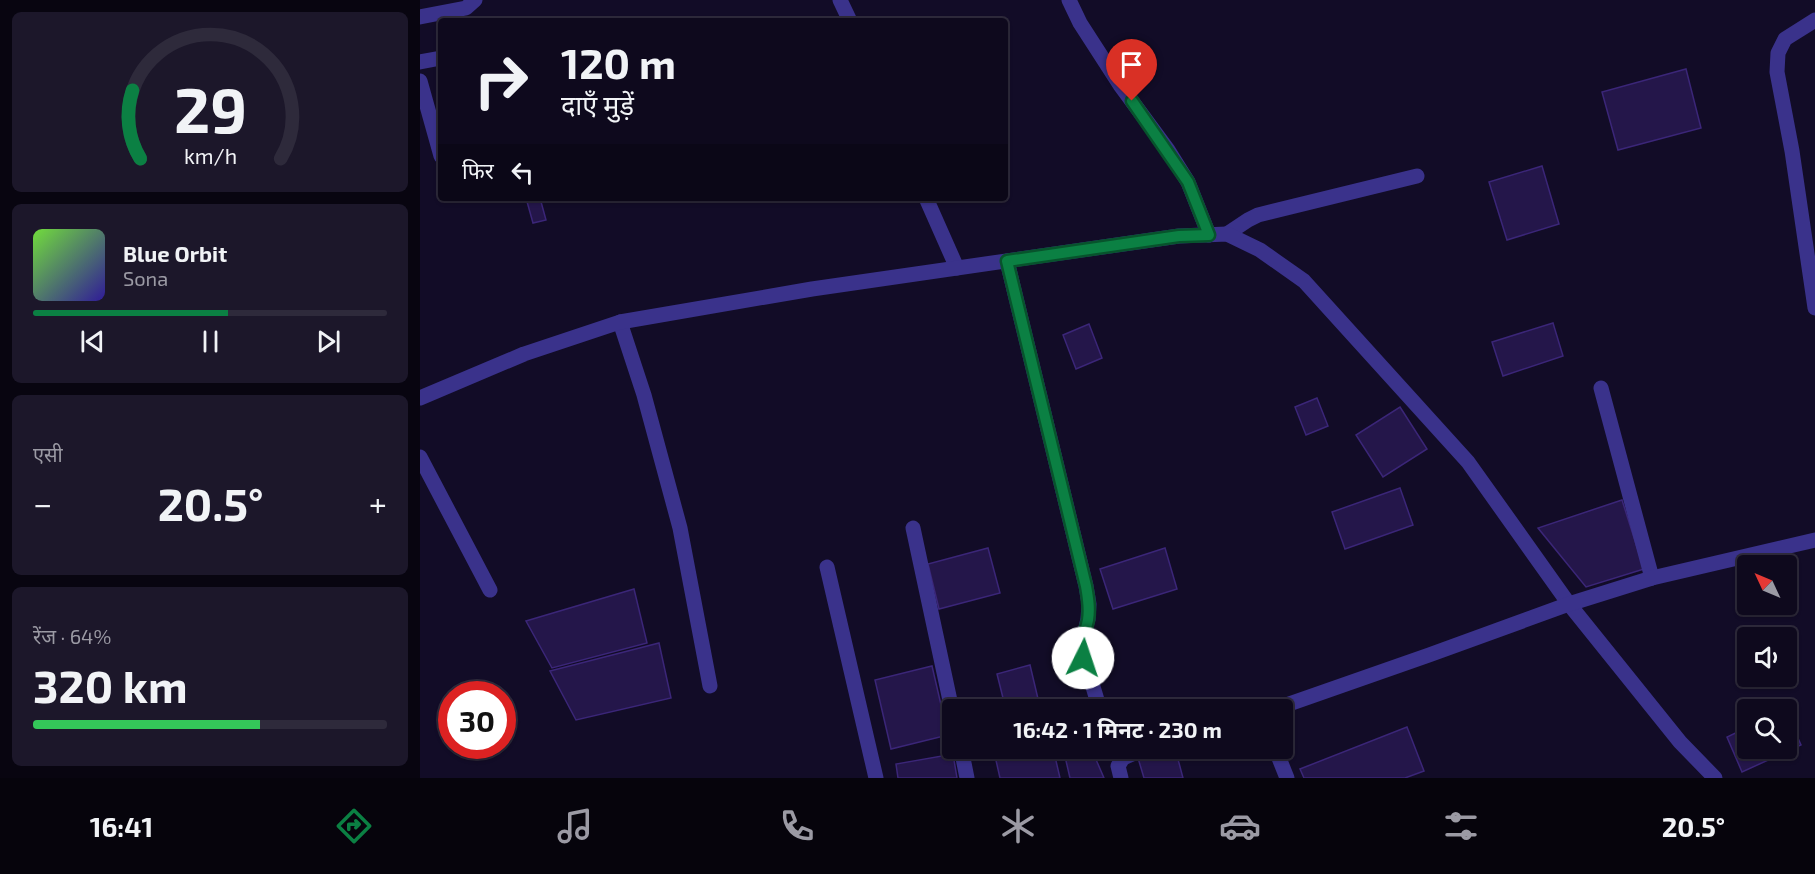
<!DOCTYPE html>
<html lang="hi">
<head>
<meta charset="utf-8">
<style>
  body { margin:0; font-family:"Exo 2","Noto Sans Devanagari",sans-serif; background:#1c172a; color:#f1f3f6; height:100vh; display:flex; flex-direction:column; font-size:22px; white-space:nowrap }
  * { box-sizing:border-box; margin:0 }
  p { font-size:20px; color:#9b9aa4 }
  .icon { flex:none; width:33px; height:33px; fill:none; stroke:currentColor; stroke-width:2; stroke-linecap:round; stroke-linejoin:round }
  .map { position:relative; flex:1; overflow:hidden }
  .drawer { display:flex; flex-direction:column; gap:12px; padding:12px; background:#080510; width:420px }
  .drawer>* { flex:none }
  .banner { position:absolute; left:18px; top:18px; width:570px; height:183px; border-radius:6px; box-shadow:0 2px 4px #0004,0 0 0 2px #2e2a3b; background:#0e091d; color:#f1f3f6; overflow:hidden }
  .needle { width:39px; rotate:314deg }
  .controls { position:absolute; left:1317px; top:555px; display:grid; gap:12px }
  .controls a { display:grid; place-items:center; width:60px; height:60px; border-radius:6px; background:#0e091d; box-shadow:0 2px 4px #0004,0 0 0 2px #2e2a3b; font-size:30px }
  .speed { position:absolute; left:18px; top:681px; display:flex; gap:12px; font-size:30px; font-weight:700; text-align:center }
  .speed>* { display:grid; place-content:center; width:78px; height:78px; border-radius:50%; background:#0e091d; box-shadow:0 2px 4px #0004,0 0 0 2px #2e2a3b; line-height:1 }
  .speed .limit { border:9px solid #d22; background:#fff; color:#111 }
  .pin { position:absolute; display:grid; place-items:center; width:51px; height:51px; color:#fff; margin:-62px -26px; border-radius:50% 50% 50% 0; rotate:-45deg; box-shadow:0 0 6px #0007 }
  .pin .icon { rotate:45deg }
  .me { position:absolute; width:66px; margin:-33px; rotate:4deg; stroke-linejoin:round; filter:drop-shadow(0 0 4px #0008) }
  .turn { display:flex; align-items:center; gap:21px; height:126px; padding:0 24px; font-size:27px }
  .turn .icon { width:78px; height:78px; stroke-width:2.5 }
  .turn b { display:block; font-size:42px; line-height:51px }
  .then { display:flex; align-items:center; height:57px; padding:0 24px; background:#0003; gap:12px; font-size:22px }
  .big { font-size:45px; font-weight:700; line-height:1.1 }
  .drawer .widget { flex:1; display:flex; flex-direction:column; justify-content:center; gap:9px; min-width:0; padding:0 21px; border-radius:9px; background:#1c172a }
  .drawer .dial { align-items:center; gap:0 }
  .dial svg { height:156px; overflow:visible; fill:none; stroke:#2e2a3b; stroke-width:7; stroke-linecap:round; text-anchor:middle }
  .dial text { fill:#f1f3f6; stroke:none }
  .song { display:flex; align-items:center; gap:18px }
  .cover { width:72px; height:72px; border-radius:9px; background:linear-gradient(135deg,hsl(100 70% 55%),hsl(250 70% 35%)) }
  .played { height:6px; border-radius:3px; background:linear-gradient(90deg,#0b8043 55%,#2e2a3b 55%) }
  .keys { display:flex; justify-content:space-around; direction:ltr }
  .heat { display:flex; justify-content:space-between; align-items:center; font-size:33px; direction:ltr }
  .charge { height:9px; border-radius:4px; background:linear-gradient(90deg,#34c759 64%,#2e2a3b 0) }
  .trip { position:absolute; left:522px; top:699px; width:351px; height:60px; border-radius:6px; background:#0e091d; box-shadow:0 2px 4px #0004,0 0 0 2px #2e2a3b; font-weight:700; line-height:60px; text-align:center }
  .tab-bar { display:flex; height:96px; justify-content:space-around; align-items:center; background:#06040c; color:#9b9aa4 }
  .tab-bar .icon { width:42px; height:42px }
  .tab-bar .current { color:#0b8043 }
  .tab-bar b { font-size:27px; color:#f1f3f6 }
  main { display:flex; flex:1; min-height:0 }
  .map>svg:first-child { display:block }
  .building { fill:#24164a; stroke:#3b2678; stroke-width:1.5 }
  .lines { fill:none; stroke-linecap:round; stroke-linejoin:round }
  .minor { stroke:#3a328b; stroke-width:15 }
  .route-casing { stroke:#07532c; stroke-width:15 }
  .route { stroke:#0b8043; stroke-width:10 }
</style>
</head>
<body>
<main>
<section class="drawer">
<div class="widget dial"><svg viewBox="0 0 100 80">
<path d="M14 69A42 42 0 1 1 86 69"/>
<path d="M14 69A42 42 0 0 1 10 34" stroke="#0b8043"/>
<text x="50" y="56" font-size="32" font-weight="700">29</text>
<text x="50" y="72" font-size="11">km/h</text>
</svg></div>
<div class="widget">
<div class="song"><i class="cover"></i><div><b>Blue Orbit</b><p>Sona</p></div></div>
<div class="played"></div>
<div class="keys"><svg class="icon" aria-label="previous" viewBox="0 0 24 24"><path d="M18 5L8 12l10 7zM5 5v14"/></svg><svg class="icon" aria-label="pause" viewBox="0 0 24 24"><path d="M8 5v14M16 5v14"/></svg><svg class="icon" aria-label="next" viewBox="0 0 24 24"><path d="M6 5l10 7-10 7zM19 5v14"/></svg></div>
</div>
<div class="widget"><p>एसी</p>
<div class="heat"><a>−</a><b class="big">20.5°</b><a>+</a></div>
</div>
<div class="widget"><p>रेंज · 64%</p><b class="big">320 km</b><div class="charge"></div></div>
</section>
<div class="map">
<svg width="1395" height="778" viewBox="0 0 1395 778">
  <rect width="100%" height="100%" fill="#120c27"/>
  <g class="building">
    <path d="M 1266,69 L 1281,128 L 1198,150 L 1182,92 Z"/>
    <path d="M 1122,166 L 1139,224 L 1087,240 L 1069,182 Z"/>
    <path d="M 106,198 L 120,198 L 126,220 L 113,223 Z"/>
    <path d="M 1133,323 L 1143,356 L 1083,376 L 1072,342 Z"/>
    <path d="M 669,324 L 682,358 L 656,369 L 643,335 Z"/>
    <path d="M 897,398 L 908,426 L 886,435 L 875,407 Z"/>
    <path d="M 980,407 L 1007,449 L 963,477 L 936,435 Z"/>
    <path d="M 980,488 L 993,525 L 925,549 L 912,512 Z"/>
    <path d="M 1202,500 L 1224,569 L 1166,587 L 1118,528 Z"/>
    <path d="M 568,548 L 580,593 L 519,609 L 508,564 Z"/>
    <path d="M 745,548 L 757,589 L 693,609 L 680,569 Z"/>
    <path d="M 214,589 L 227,643 L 132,668 L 106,621 Z"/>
    <path d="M 239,643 L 251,698 L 156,720 L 130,671 Z"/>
    <path d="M 610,665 L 619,703 L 586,710 L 577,674 Z"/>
    <path d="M 512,666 L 528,735 L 471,749 L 455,680 Z"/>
    <path d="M 1366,712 L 1381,745 L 1322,772 L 1307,737 L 1328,727 L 1328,748 L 1366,748 Z"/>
    <path d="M 987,727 L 1004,771 L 985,778 L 884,778 L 880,769 Z"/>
    <path d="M 608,748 L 633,748 L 640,778 L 580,778 L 575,756 Z"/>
    <path d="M 643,748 L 671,748 L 684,778 L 650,778 Z"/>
    <path d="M 750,748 L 755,748 L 763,778 L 724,778 L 718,758 Z"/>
    <path d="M 533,754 L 537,778 L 478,778 L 476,764 Z"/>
  </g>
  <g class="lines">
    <g class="minor">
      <path d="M 420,0 L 430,21"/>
      <path d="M 649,0 L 660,23 L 700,85 L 748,150 L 768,182 L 789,235"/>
      <path d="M 0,17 L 46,8 L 55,0"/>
      <path d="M 1395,20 L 1365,39 L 1358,53 L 1357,72 L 1372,151 L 1395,308"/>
      <path d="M 0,62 L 21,58"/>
      <path d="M 0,81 L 21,156"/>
      <path d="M 506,198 L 537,268"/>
      <path d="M 807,234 L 828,220 L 838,215 L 997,176"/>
      <path d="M 587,261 L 666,586 L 669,604 L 668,619 L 661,647 L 680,710"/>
      <path d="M 200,322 L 224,395 L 260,528 L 290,686"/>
      <path d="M 1181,388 L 1232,578"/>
      <path d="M 0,398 L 104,354 L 200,322 L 392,289 L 759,236 L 807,234 L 840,250 L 884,281 L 1048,462 L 1149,604 L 1260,742 L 1295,778"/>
      <path d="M 0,457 L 70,590"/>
      <path d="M 493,528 L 532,710"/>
      <path d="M 407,567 L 456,778"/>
      <path d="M 852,710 L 1009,655 L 1149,604 L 1232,578 L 1395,540"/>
      <path d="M 541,748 L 547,778"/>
      <path d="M 855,748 L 867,778"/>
      <path d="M 701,778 L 698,766 L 703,758 L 726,748"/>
    </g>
  </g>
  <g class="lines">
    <g class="route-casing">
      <path id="route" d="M 663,658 C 660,643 665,634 668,620 C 670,608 668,597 666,586 L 587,261 L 759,236 L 789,235 L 768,182 L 712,101"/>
    </g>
    <use href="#route" class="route"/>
  </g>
</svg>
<div class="controls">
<a><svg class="needle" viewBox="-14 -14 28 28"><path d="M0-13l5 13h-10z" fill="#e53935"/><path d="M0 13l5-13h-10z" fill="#9b9aa4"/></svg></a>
<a><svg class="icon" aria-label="sound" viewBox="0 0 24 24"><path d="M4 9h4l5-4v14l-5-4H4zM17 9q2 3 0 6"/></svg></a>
<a><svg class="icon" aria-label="search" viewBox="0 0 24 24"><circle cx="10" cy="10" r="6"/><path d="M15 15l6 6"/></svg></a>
</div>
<div class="speed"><div class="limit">30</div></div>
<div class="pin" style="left:712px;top:101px;background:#d93025"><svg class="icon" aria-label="arrive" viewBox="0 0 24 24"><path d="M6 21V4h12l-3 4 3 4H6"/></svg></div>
<svg class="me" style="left:663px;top:658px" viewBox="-20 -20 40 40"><circle r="19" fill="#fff"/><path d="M0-13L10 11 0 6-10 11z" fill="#0b8043"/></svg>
<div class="trip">16:42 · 1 मिनट · 230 m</div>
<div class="banner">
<div class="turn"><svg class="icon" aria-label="right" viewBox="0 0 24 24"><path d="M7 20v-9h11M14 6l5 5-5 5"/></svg><div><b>120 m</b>दाएँ मुड़ें</div></div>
<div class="then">फिर<svg class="icon" aria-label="left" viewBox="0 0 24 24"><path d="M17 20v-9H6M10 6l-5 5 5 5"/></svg></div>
</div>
</div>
</main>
<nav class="tab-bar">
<b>16:41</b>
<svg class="icon current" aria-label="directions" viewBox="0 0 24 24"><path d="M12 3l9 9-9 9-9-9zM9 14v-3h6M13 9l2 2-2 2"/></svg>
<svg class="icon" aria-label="music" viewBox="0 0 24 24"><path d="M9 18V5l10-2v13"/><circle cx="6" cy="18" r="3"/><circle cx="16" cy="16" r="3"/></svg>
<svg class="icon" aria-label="phone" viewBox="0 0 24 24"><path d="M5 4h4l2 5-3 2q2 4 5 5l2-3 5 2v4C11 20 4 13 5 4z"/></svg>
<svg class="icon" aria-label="climate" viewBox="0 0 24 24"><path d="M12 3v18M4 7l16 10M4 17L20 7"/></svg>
<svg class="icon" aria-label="car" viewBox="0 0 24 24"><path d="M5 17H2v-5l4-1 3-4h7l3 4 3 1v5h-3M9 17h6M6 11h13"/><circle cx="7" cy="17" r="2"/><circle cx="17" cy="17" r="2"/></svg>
<svg class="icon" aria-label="filters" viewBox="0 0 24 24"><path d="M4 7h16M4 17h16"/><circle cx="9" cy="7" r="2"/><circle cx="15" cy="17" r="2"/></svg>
<b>20.5°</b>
</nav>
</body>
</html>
